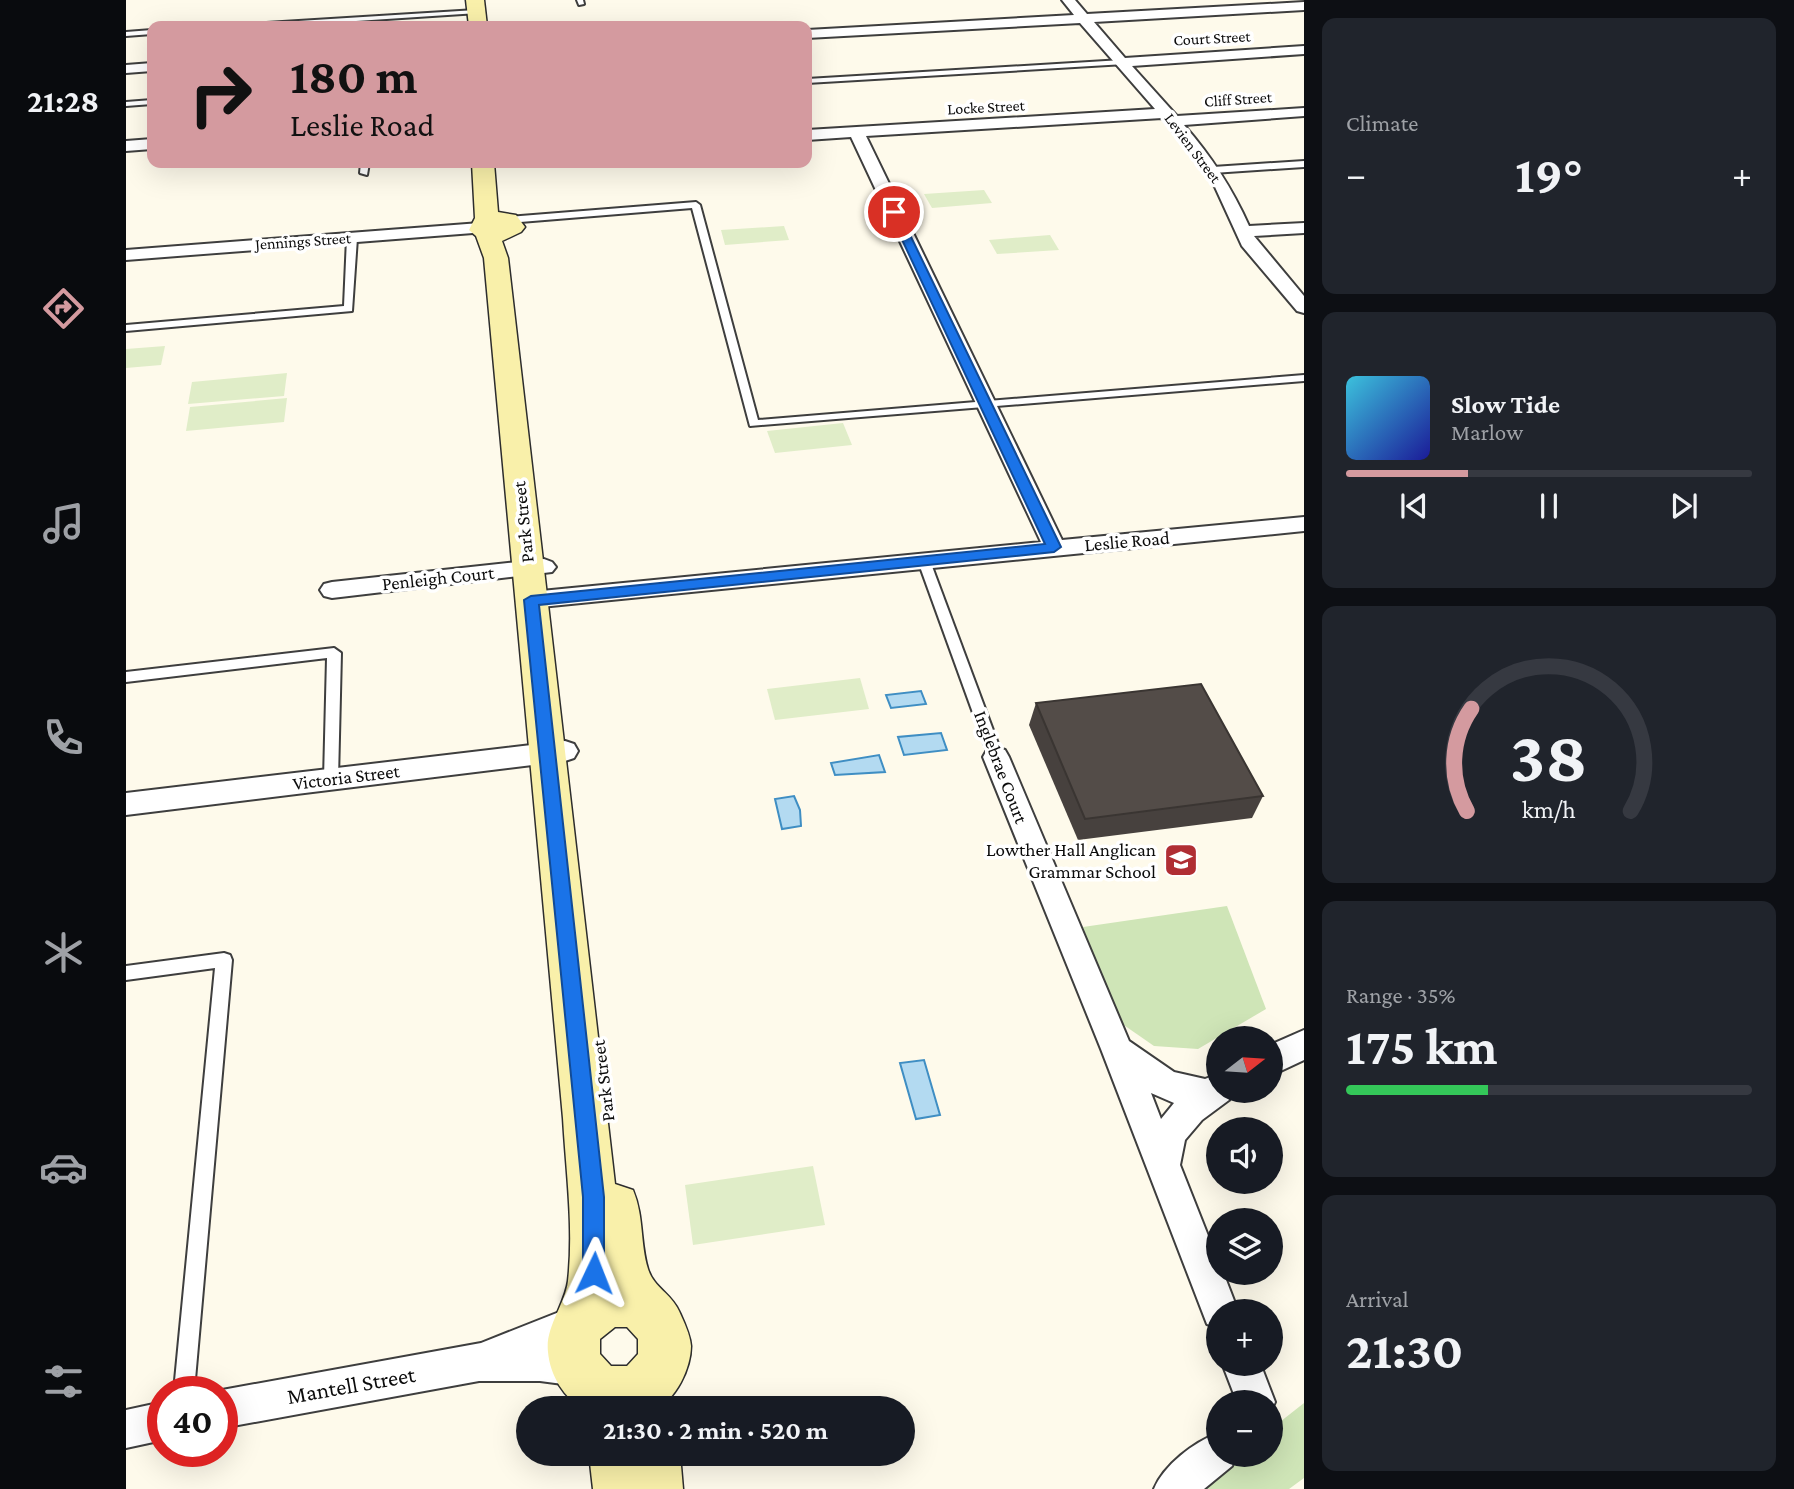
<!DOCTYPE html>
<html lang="en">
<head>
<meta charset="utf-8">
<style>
  body { margin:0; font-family:"Crimson Pro",serif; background:#20242c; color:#f1f3f6; height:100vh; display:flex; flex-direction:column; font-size:26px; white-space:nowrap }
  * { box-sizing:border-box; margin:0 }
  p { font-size:23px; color:#9ea1a6 }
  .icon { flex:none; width:38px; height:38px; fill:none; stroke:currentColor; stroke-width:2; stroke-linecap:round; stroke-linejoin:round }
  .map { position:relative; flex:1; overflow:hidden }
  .details { display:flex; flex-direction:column; gap:18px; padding:18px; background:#0d0f14; width:490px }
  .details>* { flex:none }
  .top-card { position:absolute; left:21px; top:21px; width:665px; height:147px; border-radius:14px; box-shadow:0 7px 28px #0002; background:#d49a9f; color:#111; overflow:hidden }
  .needle { width:46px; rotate:73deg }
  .buttons { position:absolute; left:1080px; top:1026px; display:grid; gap:14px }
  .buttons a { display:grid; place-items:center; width:77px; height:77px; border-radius:50%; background:#171b24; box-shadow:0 7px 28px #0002; font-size:35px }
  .speed { position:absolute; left:21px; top:1376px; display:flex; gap:14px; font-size:35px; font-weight:700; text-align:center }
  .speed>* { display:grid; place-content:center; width:91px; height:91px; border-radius:50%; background:#171b24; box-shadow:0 7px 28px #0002; line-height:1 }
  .speed .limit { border:10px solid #d22; background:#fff; color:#111 }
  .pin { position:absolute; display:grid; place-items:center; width:60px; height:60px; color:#fff; margin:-30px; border:4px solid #fff; border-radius:50%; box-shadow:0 2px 7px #0007 }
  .me { position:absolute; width:77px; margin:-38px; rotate:2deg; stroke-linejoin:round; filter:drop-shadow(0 0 5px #0008) }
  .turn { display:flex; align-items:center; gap:24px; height:147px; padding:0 28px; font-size:32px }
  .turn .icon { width:91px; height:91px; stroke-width:2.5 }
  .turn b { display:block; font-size:49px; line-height:60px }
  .big { font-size:52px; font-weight:700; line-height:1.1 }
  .details .widget { flex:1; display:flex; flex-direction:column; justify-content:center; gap:10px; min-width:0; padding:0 24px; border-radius:14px; background:#20242c }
  .details .dial { align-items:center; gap:0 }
  .dial svg { height:182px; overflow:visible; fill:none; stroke:#363941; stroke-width:7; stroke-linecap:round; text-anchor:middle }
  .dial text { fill:#f1f3f6; stroke:none }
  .song { display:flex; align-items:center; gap:21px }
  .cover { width:84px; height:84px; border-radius:10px; background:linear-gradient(135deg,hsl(190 70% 55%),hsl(240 70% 35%)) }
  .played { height:7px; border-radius:4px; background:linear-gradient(90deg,#d49a9f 30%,#363941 30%) }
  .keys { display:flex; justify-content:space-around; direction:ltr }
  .heat { display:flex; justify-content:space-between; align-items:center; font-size:38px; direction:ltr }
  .charge { height:10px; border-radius:5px; background:linear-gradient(90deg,#34c759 35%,#363941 0) }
  .trip { position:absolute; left:390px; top:1396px; width:399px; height:70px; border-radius:35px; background:#171b24; box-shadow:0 7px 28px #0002; font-weight:700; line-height:70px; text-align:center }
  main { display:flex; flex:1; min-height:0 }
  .tab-bar { display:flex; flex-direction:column; width:126px; justify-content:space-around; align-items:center; background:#090b0e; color:#9ea1a6 }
  .tab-bar .icon { width:49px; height:49px }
  .tab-bar .on { color:#d49a9f }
  .tab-bar b { font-size:32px; color:#f1f3f6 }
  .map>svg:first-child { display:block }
  .green { fill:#cfe5b7 }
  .pitch { fill:#e0edc8 }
  .water { fill:#b3daf1; stroke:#3f8ec3; stroke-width:2 }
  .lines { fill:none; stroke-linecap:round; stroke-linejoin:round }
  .lane-casing { stroke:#3e3e3e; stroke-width:4 }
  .street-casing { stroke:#3e3e3e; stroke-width:4 }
  .secondary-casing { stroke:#2d2d2d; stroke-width:3 }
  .lane { fill:#fff; fill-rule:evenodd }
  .street { fill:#fff; fill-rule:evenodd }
  .secondary { fill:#f9f0aa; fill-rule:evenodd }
  .wall { fill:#47413e }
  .building { fill:#534c48; stroke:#3a3532; stroke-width:2 }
  .route { fill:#1a73e8; stroke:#114b97; stroke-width:2 }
  .labels { text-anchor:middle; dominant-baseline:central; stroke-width:7; stroke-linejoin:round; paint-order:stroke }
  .far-street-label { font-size:16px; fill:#0b0b0b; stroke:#fff }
  .street-label { font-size:19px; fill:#0b0b0b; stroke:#fff }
  .poi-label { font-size:19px; fill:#0b0b0b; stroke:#fff; text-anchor:end }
  .near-street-label { font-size:23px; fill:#0b0b0b; stroke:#fff }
</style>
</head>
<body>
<main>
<nav class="tab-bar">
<b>21:28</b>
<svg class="icon on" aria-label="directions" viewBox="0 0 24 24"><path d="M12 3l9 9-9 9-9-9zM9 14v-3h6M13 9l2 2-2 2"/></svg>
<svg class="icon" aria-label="music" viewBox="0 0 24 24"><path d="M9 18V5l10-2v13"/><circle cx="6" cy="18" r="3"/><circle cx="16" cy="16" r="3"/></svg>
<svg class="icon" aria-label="phone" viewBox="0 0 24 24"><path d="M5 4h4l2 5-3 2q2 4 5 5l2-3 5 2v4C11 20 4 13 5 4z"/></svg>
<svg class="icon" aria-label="climate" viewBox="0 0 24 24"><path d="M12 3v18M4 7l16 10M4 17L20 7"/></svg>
<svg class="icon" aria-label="car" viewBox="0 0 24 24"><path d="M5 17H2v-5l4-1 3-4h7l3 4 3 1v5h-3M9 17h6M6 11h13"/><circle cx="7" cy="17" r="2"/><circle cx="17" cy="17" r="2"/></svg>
<svg class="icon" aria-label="filters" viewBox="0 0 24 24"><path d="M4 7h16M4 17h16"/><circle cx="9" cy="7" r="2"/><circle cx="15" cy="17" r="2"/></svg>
</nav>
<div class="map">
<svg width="1178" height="1489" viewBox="0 0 1178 1489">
  <rect width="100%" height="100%" fill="#fefaeb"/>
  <g class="green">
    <path d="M 1101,906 L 1140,1009 L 1072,1049 L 1028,1046 L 992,1021 L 957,927 Z"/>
    <path d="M 1178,1403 L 1178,1478 L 1163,1489 L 1076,1489 L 1116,1454 L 1144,1454 L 1145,1429 Z"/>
  </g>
  <g class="pitch">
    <path d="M 858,190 L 866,203 L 806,208 L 798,194 Z"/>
    <path d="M 658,226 L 663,240 L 599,245 L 595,230 Z"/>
    <path d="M 924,235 L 933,250 L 871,254 L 863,240 Z"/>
    <path d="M 39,346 L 35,365 L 0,368 L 0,349 Z"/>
    <path d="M 161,373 L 158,396 L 62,404 L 66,382 Z"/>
    <path d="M 161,398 L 158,422 L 60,431 L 64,407 Z"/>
    <path d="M 717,423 L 726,445 L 649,453 L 641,431 Z"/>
    <path d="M 734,678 L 743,709 L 649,720 L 641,689 Z"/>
    <path d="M 687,1166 L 699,1225 L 567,1245 L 559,1185 Z"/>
  </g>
  <g class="water">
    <path d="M 795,691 L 800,704 L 765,708 L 760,695 Z"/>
    <path d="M 815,733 L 821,750 L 778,755 L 772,737 Z"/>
    <path d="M 753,755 L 759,772 L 709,775 L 705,763 Z"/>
    <path d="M 668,796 L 674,810 L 675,826 L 656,829 L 649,799 Z"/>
    <path d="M 798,1060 L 814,1115 L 790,1119 L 774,1063 Z"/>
  </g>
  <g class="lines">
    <g class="lane-casing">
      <g id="lane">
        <path d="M 451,0 L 457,0 L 458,4 L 453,5 Z"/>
        <path d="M 350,10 L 352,13 L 154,26 L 119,26 L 123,24 Z"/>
        <path d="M 26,30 L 26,34 L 0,36 L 0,32 Z"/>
        <path d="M 996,60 L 1000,62 L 999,64 L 681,83 L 681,79 Z"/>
        <path d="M 26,100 L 26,104 L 0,106 L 0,102 Z"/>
        <path d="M 1178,161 L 1178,167 L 1087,173 L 1083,170 L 1087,167 Z"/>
        <path d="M 235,163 L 243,163 L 241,175 L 234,173 Z"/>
        <path d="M 570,202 L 574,205 L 632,420 L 1178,375 L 1178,381 L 624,426 L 566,208 L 382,223 L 377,220 L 382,217 Z"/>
        <path d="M 226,235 L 231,238 L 226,311 L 0,331 L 0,325 L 218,306 L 221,238 Z"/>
        <path d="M 798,557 L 804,561 L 877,757 L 875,761 L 865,761 L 863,757 L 792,561 Z"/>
        <path d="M 208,648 L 215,653 L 212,779 L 210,783 L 200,783 L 198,779 L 201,658 L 0,682 L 0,672 Z"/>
        <path d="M 98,953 L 104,955 L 106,960 L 68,1391 L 48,1391 L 89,968 L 0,980 L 0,966 Z"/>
      </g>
    </g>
    <g class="street-casing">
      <g id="street">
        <path d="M 936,0 L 949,0 L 961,14 L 1178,2 L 1178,10 L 968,22 L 999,58 L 1178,46 L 1178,54 L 1006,66 L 1051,116 L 1178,108 L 1178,116 L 1058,125 C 1086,157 1106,188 1123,226 L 1178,223 L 1178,233 L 1128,236 L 1178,296 L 1178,313 L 1171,311 L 1116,246 L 1089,187 L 1071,159 L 1036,118 L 740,136 L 936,540 L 1178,517 L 1178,531 L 405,608 L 397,606 L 393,600 L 397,594 L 405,592 L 915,542 L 725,137 L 681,140 L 681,130 L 1029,109 L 954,23 L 681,38 L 681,30 L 948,15 Z"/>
        <path d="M 26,63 L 26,71 L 0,73 L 0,65 Z"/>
        <path d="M 26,139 L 26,149 L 0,151 L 0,141 Z"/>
        <path d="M 354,223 L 363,228 L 360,232 L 0,260 L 0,250 Z"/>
        <path d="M 418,559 L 426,562 L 430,567 L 426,572 L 206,598 L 198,596 L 194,590 L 198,584 L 206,582 Z"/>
        <path d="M 439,741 L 448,744 L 452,751 L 448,758 L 439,761 L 0,815 L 0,793 Z"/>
        <path d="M 870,747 L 879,750 L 883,757 L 1003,1041 L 1048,1072 L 1079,1079 L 1092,1074 L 1092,1090 L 1108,1090 L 1103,1100 L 1076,1120 L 1059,1140 L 1054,1165 L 1092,1261 L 1092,1272 L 1097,1272 L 1112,1311 L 1092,1311 L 1092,1328 L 1081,1324 L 1076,1311 L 975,1049 L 857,757 L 861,750 ZM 1025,1093 L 1048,1103 L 1035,1119 Z"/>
        <path d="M 1178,1030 L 1178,1060 L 1144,1076 L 1144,1045 Z"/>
        <path d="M 456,1303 L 469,1308 L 474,1321 L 469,1334 L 438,1346 L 465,1354 L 471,1367 L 465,1380 L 452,1386 L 414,1381 L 353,1381 L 96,1428 L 96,1391 L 93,1391 L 96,1390 L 355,1343 Z"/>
        <path d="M 1096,1363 L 1134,1363 L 1149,1402 L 1144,1413 L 1144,1402 L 1111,1402 Z"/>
        <path d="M 37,1402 L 37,1440 L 0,1448 L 0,1410 Z"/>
        <path d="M 1092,1433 L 1092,1454 L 1111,1454 L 1106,1466 L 1078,1489 L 1028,1489 C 1038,1465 1068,1442 1092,1433 Z"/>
      </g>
    </g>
    <g class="secondary-casing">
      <g id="secondary">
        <path d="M 340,0 L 358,0 L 361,26 L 343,26 Z"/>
        <path d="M 346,163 L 368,163 L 372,212 L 390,215 L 399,227 L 395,232 L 376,241 L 382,258 L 489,1184 L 507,1190 C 518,1216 514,1243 522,1269 C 528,1288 545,1293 553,1311 C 558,1322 564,1334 565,1346 C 565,1367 550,1402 528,1408 C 508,1414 480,1409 459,1409 C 438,1399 424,1375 422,1352 C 419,1327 439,1305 442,1281 C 448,1227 440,1172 437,1118 L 358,258 L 350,236 L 343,230 L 349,218 ZM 489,1327 L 501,1327 L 512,1339 L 512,1354 L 501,1366 L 485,1366 L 474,1354 L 474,1339 Z"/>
        <path d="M 463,1454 L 554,1454 L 557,1489 L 467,1489 Z"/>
      </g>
    </g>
    <use href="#lane" class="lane"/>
    <use href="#street" class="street"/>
    <use href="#secondary" class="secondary"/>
  </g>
  <path class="wall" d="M 910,703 L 1137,796 L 1126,818 L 952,840 L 903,725 Z"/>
  <path class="building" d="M 1075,684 L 1137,796 L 959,819 L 910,703 Z"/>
  <path class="route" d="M 768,209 L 773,212 L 935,547 L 928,552 L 413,605 L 478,1197 L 478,1273 L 475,1280 L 468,1283 L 460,1280 L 457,1273 L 457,1197 L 398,600 L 405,596 L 919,544 L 763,212 Z"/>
  <defs>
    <g id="school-square" transform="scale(1.75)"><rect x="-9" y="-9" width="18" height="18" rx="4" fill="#b02e34" stroke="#fff"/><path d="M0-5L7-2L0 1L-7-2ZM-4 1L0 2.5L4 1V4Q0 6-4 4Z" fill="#fff"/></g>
  </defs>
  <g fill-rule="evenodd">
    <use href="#school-square" x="1055" y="860"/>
  </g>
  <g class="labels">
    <g class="far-street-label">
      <text transform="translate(1086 38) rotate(-3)">Court Street</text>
      <text transform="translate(1112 99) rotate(-4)">Cliff Street</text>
      <text transform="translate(860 107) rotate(-3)">Locke Street</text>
      <text transform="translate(1067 148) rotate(53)">Levien Street</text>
      <text transform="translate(177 241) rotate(-4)">Jennings Street</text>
    </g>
    <g class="street-label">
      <text transform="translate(397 522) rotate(-96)">Park Street</text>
      <text transform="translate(1001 541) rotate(-5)">Leslie Road</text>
      <text transform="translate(312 578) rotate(-6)">Penleigh Court</text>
      <text transform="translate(875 767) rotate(69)">Inglebrae Court</text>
      <text transform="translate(220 777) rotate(-7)">Victoria Street</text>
      <text transform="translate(477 1081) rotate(-97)">Park Street</text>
    </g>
    <g class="poi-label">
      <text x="1030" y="849">Lowther Hall Anglican<tspan x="1030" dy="22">Grammar School</tspan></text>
    </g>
    <g class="near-street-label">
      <text transform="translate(225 1385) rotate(-10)">Mantell Street</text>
    </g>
  </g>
</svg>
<div class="buttons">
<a><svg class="needle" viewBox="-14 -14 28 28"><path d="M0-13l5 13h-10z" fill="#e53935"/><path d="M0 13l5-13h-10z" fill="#9ea1a6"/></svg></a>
<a><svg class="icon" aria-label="sound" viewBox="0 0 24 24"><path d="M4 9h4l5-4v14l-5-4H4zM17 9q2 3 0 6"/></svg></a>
<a><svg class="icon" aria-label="layers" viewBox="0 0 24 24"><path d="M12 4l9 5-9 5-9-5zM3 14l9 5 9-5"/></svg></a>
<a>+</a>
<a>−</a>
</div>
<div class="speed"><div class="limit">40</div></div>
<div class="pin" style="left:768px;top:212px;background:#d93025"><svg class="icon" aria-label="arrive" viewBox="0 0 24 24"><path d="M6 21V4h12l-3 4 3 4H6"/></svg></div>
<svg class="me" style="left:468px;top:1273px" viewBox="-20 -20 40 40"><path d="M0-17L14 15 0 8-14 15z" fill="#1a73e8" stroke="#fff" stroke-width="4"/></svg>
<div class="trip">21:30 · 2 min · 520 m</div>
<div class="top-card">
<div class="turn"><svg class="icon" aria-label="right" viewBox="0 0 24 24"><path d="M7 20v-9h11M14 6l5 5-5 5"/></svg><div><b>180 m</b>Leslie Road</div></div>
</div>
</div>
<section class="details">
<div class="widget"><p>Climate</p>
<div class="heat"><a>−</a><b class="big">19°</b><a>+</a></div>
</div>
<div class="widget">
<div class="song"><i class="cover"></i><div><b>Slow Tide</b><p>Marlow</p></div></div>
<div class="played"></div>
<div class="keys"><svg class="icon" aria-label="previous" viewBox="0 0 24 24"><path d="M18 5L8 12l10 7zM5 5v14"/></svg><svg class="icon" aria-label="pause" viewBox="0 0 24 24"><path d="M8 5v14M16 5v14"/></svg><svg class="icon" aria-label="next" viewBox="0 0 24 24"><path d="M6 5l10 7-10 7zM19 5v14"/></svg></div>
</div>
<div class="widget dial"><svg viewBox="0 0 100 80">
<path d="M14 69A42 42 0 1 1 86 69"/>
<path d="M14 69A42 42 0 0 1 16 24" stroke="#d49a9f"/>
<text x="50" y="56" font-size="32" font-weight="700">38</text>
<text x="50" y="72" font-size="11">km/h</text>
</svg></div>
<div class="widget"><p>Range · 35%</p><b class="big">175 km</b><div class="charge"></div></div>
<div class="widget"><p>Arrival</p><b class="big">21:30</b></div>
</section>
</main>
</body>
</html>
